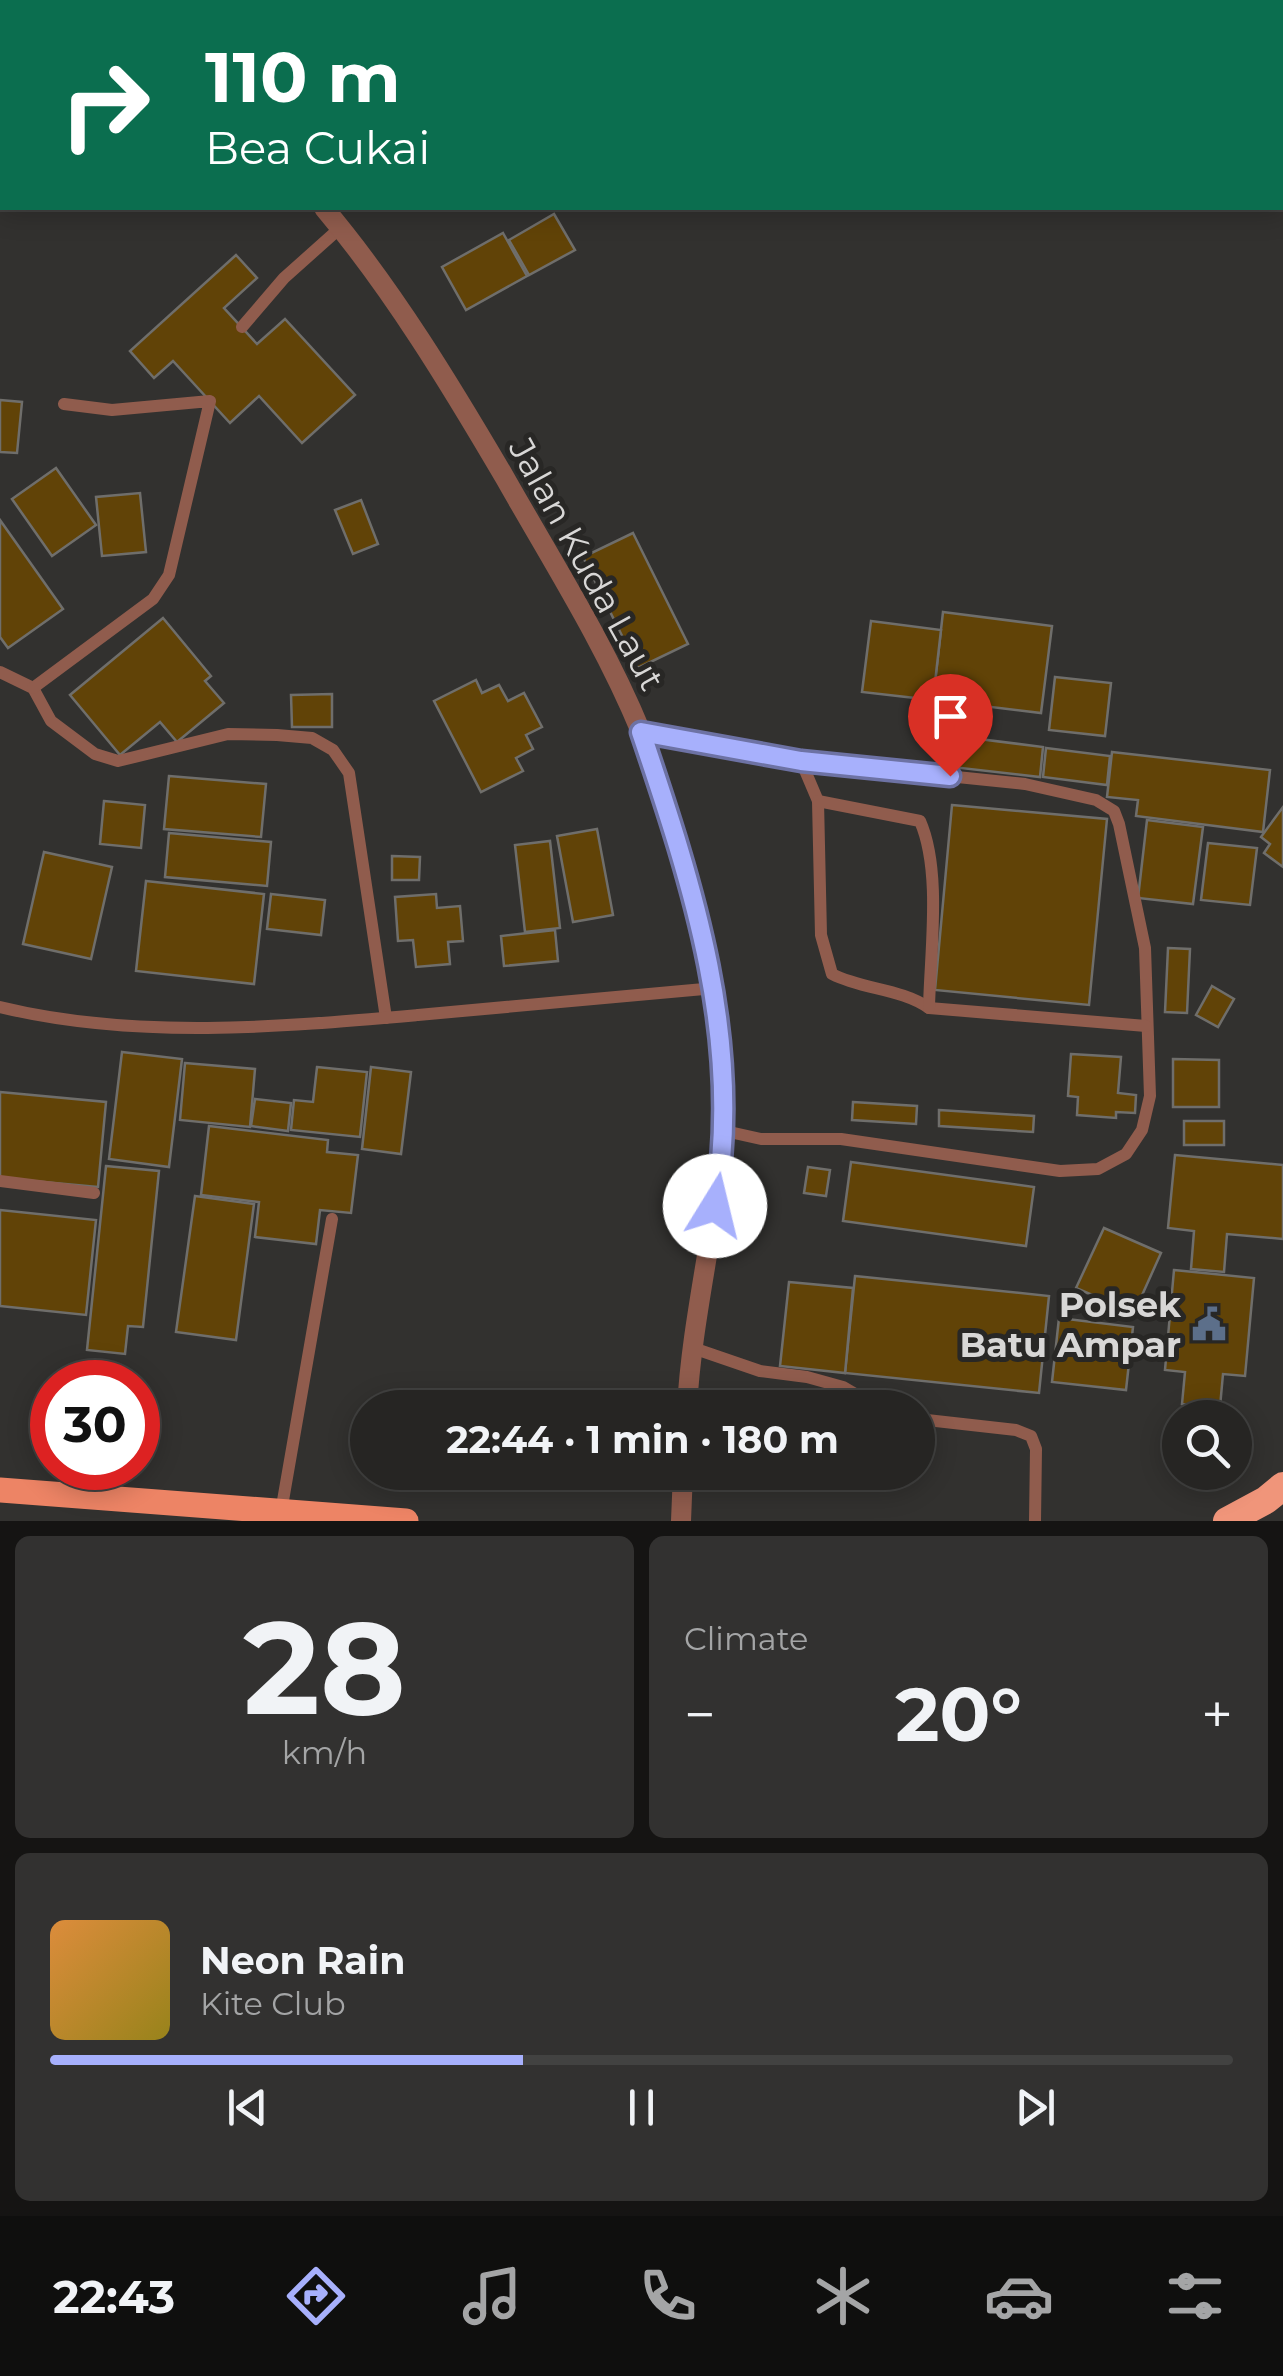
<!DOCTYPE html>
<html lang="en">
<head>
<meta charset="utf-8">
<style>
  body { margin:0; font-family:Montserrat,sans-serif; background:#323130; color:#f1f3f6; height:100vh; display:flex; flex-direction:column; font-size:38px; white-space:nowrap }
  * { box-sizing:border-box; margin:0 }
  p { font-size:32px; color:#a4a5a6 }
  .icon { flex:none; width:55px; height:55px; fill:none; stroke:currentColor; stroke-width:2; stroke-linecap:round; stroke-linejoin:round }
  .map { position:relative; height:1521px; overflow:hidden }
  .sheet { display:flex; flex-direction:column; gap:15px; padding:15px; background:#151413; flex:1 }
  .sheet>* { flex:none }
  .top-card { position:absolute; left:0px; top:0px; width:1285px; height:210px; box-shadow:0 5px 25px #0003,0 0 0 2px #424241; background:#0b6e4f; color:#fff; overflow:hidden }
  .fabs { position:absolute; left:1162px; top:1400px; display:grid; gap:20px }
  .fabs a { display:grid; place-items:center; width:90px; height:90px; border-radius:50%; background:#262523; box-shadow:0 5px 25px #0003,0 0 0 2px #424241; font-size:50px }
  .speed { position:absolute; left:30px; top:1360px; display:flex; gap:20px; font-size:50px; font-weight:700; text-align:center }
  .speed>* { display:grid; place-content:center; width:130px; height:130px; border-radius:50%; background:#262523; box-shadow:0 5px 25px #0003,0 0 0 2px #424241; line-height:1 }
  .speed .limit { border:15px solid #d22; background:#fff; color:#111 }
  .pin { position:absolute; display:grid; place-items:center; width:85px; height:85px; color:#fff; margin:-102px -42px; border-radius:50% 50% 50% 0; rotate:-45deg; box-shadow:0 0 10px #0007 }
  .pin .icon { rotate:45deg }
  .me { position:absolute; width:110px; margin:-55px; rotate:9deg; stroke-linejoin:round; filter:drop-shadow(0 0 8px #0008) }
  .turn { display:flex; align-items:center; gap:35px; height:210px; padding:0 40px; font-size:45px }
  .turn .icon { width:130px; height:130px; stroke-width:2.5 }
  .turn b { display:block; font-size:70px; line-height:85px }
  .big { font-size:75px; font-weight:700; line-height:1.1 }
  .sheet .widget { flex:1; display:flex; flex-direction:column; justify-content:center; gap:15px; min-width:0; padding:0 35px; border-radius:15px; background:#323130 }
  .sheet .dial { align-items:center; gap:0 }
  .dial b { font-size:130px; line-height:1 }
  .song { display:flex; align-items:center; gap:30px }
  .cover { width:120px; height:120px; border-radius:15px; background:linear-gradient(135deg,hsl(30 70% 55%),hsl(50 70% 35%)) }
  .played { height:10px; border-radius:5px; background:linear-gradient(90deg,#a7b0fc 40%,#424241 40%) }
  .keys { display:flex; justify-content:space-around; direction:ltr }
  .heat { display:flex; justify-content:space-between; align-items:center; font-size:55px; direction:ltr }
  .sheet .tiles { flex:1; display:grid; gap:15px; grid-template-columns:1fr 1fr }
  .widget:last-child { grid-column:span 2 }
  .trip { position:absolute; left:350px; top:1390px; width:585px; height:100px; border-radius:50px; background:#262523; box-shadow:0 5px 25px #0003,0 0 0 2px #424241; font-weight:700; line-height:100px; text-align:center }
  .tab-bar { display:flex; height:160px; justify-content:space-around; align-items:center; background:#0f0f0e; color:#a4a5a6 }
  .tab-bar .icon { width:70px; height:70px }
  .tab-bar .on { color:#a7b0fc }
  .tab-bar b { font-size:45px; color:#f1f3f6 }
  .map>svg:first-child { display:block }
  .building { fill:#614307; stroke:#6f6e6b; stroke-width:2.5 }
  .lines { fill:none; stroke-linecap:round; stroke-linejoin:round }
  .service { stroke:#905c4d; stroke-width:12 }
  .minor { stroke:#905c4d; stroke-width:20 }
  .primary { stroke:#ed8465; stroke-width:25 }
  .trunk { stroke:#f0957a; stroke-width:28 }
  .route-casing { stroke:#6d72a4; stroke-width:25 }
  .route { stroke:#a7b0fc; stroke-width:18 }
  .labels { text-anchor:middle; dominant-baseline:central; stroke-width:10; stroke-linejoin:round; paint-order:stroke }
  .street-label { font-size:35px; fill:#d8d7d6; stroke:#282725 }
  .poi-label { font-size:35px; font-weight:bold; fill:#d8d7d6; stroke:#282725; text-anchor:end }
</style>
</head>
<body>
<div class="map">
<svg width="1283" height="1521" viewBox="0 0 1283 1521">
  <rect width="100%" height="100%" fill="#32312f"/>
  <g class="building">
    <path d="M 554,214 L 575,250 L 529,275 L 509,240 Z"/>
    <path d="M 503,233 L 527,276 L 466,310 L 442,267 Z"/>
    <path d="M 236,255 L 257,278 L 224,308 L 257,344 L 285,319 L 355,395 L 302,443 L 259,396 L 230,423 L 173,361 L 154,378 L 130,351 Z"/>
    <path d="M 0,400 L 22,402 L 17,453 L 0,452 Z"/>
    <path d="M 56,468 L 96,525 L 52,556 L 12,499 Z"/>
    <path d="M 140,493 L 146,552 L 102,556 L 96,497 Z"/>
    <path d="M 361,500 L 378,544 L 353,554 L 335,510 Z"/>
    <path d="M 0,520 L 63,609 L 8,648 L 0,637 Z"/>
    <path d="M 633,533 L 688,644 L 638,668 L 583,557 Z"/>
    <path d="M 943,612 L 1052,626 L 1041,713 L 933,700 Z"/>
    <path d="M 163,618 L 211,676 L 205,681 L 224,703 L 177,742 L 160,722 L 120,755 L 70,695 Z"/>
    <path d="M 871,621 L 941,630 L 933,700 L 862,692 Z"/>
    <path d="M 1055,677 L 1111,683 L 1105,736 L 1049,730 Z"/>
    <path d="M 476,680 L 482,693 L 499,685 L 508,701 L 524,693 L 542,727 L 526,735 L 533,749 L 516,758 L 523,771 L 481,792 L 434,701 Z"/>
    <path d="M 332,694 L 332,727 L 292,727 L 291,695 Z"/>
    <path d="M 955,736 L 1043,747 L 1040,777 L 952,767 Z"/>
    <path d="M 1046,748 L 1110,756 L 1107,785 L 1043,777 Z"/>
    <path d="M 1112,752 L 1270,770 L 1263,832 L 1136,816 L 1138,800 L 1107,797 Z"/>
    <path d="M 169,776 L 266,784 L 261,837 L 164,829 Z"/>
    <path d="M 104,801 L 145,805 L 141,848 L 100,844 Z"/>
    <path d="M 952,805 L 1107,819 L 1089,1005 L 935,990 Z"/>
    <path d="M 1283,807 L 1283,867 L 1264,853 L 1270,844 L 1261,837 Z"/>
    <path d="M 1147,820 L 1203,827 L 1193,904 L 1138,898 Z"/>
    <path d="M 597,829 L 613,915 L 573,922 L 557,836 Z"/>
    <path d="M 169,833 L 271,842 L 267,886 L 165,877 Z"/>
    <path d="M 550,841 L 560,928 L 525,932 L 515,845 Z"/>
    <path d="M 1208,843 L 1257,848 L 1250,905 L 1201,900 Z"/>
    <path d="M 44,852 L 112,867 L 91,959 L 23,944 Z"/>
    <path d="M 392,856 L 420,857 L 419,880 L 392,880 Z"/>
    <path d="M 146,881 L 264,894 L 254,984 L 136,971 Z"/>
    <path d="M 271,894 L 325,900 L 321,935 L 267,929 Z"/>
    <path d="M 436,894 L 437,908 L 460,906 L 463,941 L 448,942 L 450,964 L 416,967 L 413,940 L 398,941 L 395,897 Z"/>
    <path d="M 555,930 L 558,961 L 504,966 L 501,936 Z"/>
    <path d="M 1168,948 L 1190,949 L 1187,1013 L 1165,1012 Z"/>
    <path d="M 1212,986 L 1234,999 L 1218,1027 L 1196,1015 Z"/>
    <path d="M 122,1052 L 182,1059 L 169,1167 L 109,1159 Z"/>
    <path d="M 1071,1054 L 1121,1057 L 1118,1093 L 1136,1095 L 1135,1113 L 1116,1112 L 1116,1118 L 1077,1115 L 1078,1097 L 1068,1096 Z"/>
    <path d="M 1173,1059 L 1219,1060 L 1219,1107 L 1173,1107 Z"/>
    <path d="M 185,1063 L 255,1069 L 250,1127 L 180,1120 Z"/>
    <path d="M 317,1067 L 367,1072 L 360,1137 L 291,1130 L 294,1100 L 313,1102 Z"/>
    <path d="M 371,1067 L 411,1072 L 401,1154 L 362,1149 Z"/>
    <path d="M 0,1092 L 106,1102 L 98,1187 L 0,1178 Z"/>
    <path d="M 255,1099 L 291,1103 L 288,1131 L 251,1126 Z"/>
    <path d="M 853,1102 L 917,1106 L 916,1124 L 852,1120 Z"/>
    <path d="M 939,1110 L 1034,1116 L 1033,1132 L 939,1126 Z"/>
    <rect x="1184" y="1121" width="40" height="24"/>
    <path d="M 209,1126 L 328,1140 L 327,1152 L 358,1155 L 351,1213 L 320,1210 L 316,1244 L 255,1237 L 259,1202 L 201,1195 Z"/>
    <path d="M 1175,1155 L 1283,1165 L 1283,1239 L 1227,1234 L 1224,1272 L 1191,1269 L 1194,1231 L 1168,1228 Z"/>
    <path d="M 851,1162 L 1034,1187 L 1026,1246 L 843,1221 Z"/>
    <path d="M 106,1166 L 159,1171 L 143,1327 L 128,1326 L 125,1354 L 87,1350 Z"/>
    <path d="M 808,1167 L 830,1170 L 826,1196 L 804,1193 Z"/>
    <path d="M 195,1196 L 254,1204 L 236,1340 L 176,1332 Z"/>
    <path d="M 0,1210 L 96,1220 L 86,1315 L 0,1306 Z"/>
    <path d="M 1104,1228 L 1161,1253 L 1134,1313 L 1076,1288 Z"/>
    <path d="M 1174,1270 L 1254,1278 L 1245,1376 L 1223,1374 L 1220,1407 L 1182,1404 L 1185,1372 L 1165,1370 Z"/>
    <path d="M 855,1276 L 1049,1296 L 1039,1393 L 845,1373 Z"/>
    <path d="M 789,1282 L 853,1288 L 845,1373 L 780,1366 Z"/>
    <path d="M 1059,1318 L 1133,1327 L 1126,1390 L 1052,1382 Z"/>
  </g>
  <g class="lines">
    <g class="service">
      <path d="M 242,327 L 284,278 L 340,228"/>
      <path d="M 0,672 L 33,688 L 51,721 L 95,754 L 118,761 L 228,734 L 277,735 L 312,738 L 333,750 L 349,773 L 386,1018"/>
      <path d="M 33,688 L 153,599 L 169,575 L 210,401 L 112,410 L 64,404"/>
      <path d="M 641,732 L 801,761 L 1025,784 L 1096,800 L 1114,811 L 1119,824 L 1145,948 L 1150,1096 L 1142,1130 L 1126,1154 L 1098,1169 L 1060,1171 L 841,1139 L 761,1139 L 725,1131"/>
      <path d="M 801,761 L 818,801 L 821,935 L 832,974 C 863,990 900,988 929,1008 L 1146,1026"/>
      <path d="M 818,801 L 920,821 C 942,871 930,953 929,1008"/>
      <path d="M 0,1007 C 135,1040 281,1027 418,1015 C 517,1006 616,997 715,988"/>
      <path d="M 0,1181 L 94,1193"/>
      <path d="M 690,1347 L 760,1371 L 807,1377 L 843,1387 L 879,1408"/>
      <path d="M 918,1419 L 1016,1430 L 1031,1436 L 1036,1449 L 1035,1521"/>
      <path d="M 281,1512 L 332,1219"/>
    </g>
    <g class="minor">
      <path d="M 122,0 L 124,2"/>
      <path d="M 324,208 C 393,290 451,386 505,478 C 552,561 605,644 641,732 C 663,788 678,848 694,906 C 708,963 721,1018 723,1077 C 728,1189 693,1296 687,1408"/>
      <path d="M 681,1521 L 683,1472"/>
    </g>
    <path class="primary" d="M 0,1490 L 406,1521"/>
    <path class="trunk" d="M 1227,1521 L 1266,1500 L 1283,1486"/>
  </g>
  <g class="lines">
    <g class="route-casing">
      <path id="route" d="M 715,1206 C 744,1042 693,886 641,732 L 801,761 L 950,776"/>
    </g>
    <use href="#route" class="route"/>
  </g>
  <defs>
    <g id="civic-bare" transform="scale(2.7)"><path d="M-.6-6.5H3V-4.5H.6V-3L4-1V1h2V6H-6V1h2V-1L-.6-3ZM-1.2 2.5V6h2.4V2.5Z" fill="#5c6f8a" stroke="#282725" stroke-width="2.5" paint-order="stroke"/></g>
  </defs>
  <g fill-rule="evenodd">
    <use href="#civic-bare" x="1209" y="1324"/>
  </g>
  <g class="labels">
    <g class="street-label">
      <text transform="translate(587 564) rotate(61)">Jalan Kuda Laut</text>
    </g>
    <g class="poi-label">
      <text x="1181" y="1304">Polsek<tspan x="1181" dy="40">Batu Ampar</tspan></text>
    </g>
  </g>
</svg>
<div class="fabs">
<a><svg class="icon" aria-label="search" viewBox="0 0 24 24"><circle cx="10" cy="10" r="6"/><path d="M15 15l6 6"/></svg></a>
</div>
<div class="speed"><div class="limit">30</div></div>
<div class="pin" style="left:950px;top:776px;background:#d93025"><svg class="icon" aria-label="arrive" viewBox="0 0 24 24"><path d="M6 21V4h12l-3 4 3 4H6"/></svg></div>
<svg class="me" style="left:715px;top:1206px" viewBox="-20 -20 40 40"><circle r="19" fill="#fff"/><path d="M0-13L10 11 0 6-10 11z" fill="#a7b0fc"/></svg>
<div class="trip">22:44 · 1 min · 180 m</div>
<div class="top-card">
<div class="turn"><svg class="icon" aria-label="right" viewBox="0 0 24 24"><path d="M7 20v-9h11M14 6l5 5-5 5"/></svg><div><b>110 m</b>Bea Cukai</div></div>
</div>
</div>
<section class="sheet">
<div class="tiles">
<div class="widget dial"><b>28</b><p>km/h</p></div>
<div class="widget"><p>Climate</p>
<div class="heat"><a>−</a><b class="big">20°</b><a>+</a></div>
</div>
<div class="widget">
<div class="song"><i class="cover"></i><div><b>Neon Rain</b><p>Kite Club</p></div></div>
<div class="played"></div>
<div class="keys"><svg class="icon" aria-label="previous" viewBox="0 0 24 24"><path d="M18 5L8 12l10 7zM5 5v14"/></svg><svg class="icon" aria-label="pause" viewBox="0 0 24 24"><path d="M8 5v14M16 5v14"/></svg><svg class="icon" aria-label="next" viewBox="0 0 24 24"><path d="M6 5l10 7-10 7zM19 5v14"/></svg></div>
</div>
</div>
</section>
<nav class="tab-bar">
<b>22:43</b>
<svg class="icon on" aria-label="directions" viewBox="0 0 24 24"><path d="M12 3l9 9-9 9-9-9zM9 14v-3h6M13 9l2 2-2 2"/></svg>
<svg class="icon" aria-label="music" viewBox="0 0 24 24"><path d="M9 18V5l10-2v13"/><circle cx="6" cy="18" r="3"/><circle cx="16" cy="16" r="3"/></svg>
<svg class="icon" aria-label="phone" viewBox="0 0 24 24"><path d="M5 4h4l2 5-3 2q2 4 5 5l2-3 5 2v4C11 20 4 13 5 4z"/></svg>
<svg class="icon" aria-label="climate" viewBox="0 0 24 24"><path d="M12 3v18M4 7l16 10M4 17L20 7"/></svg>
<svg class="icon" aria-label="car" viewBox="0 0 24 24"><path d="M5 17H2v-5l4-1 3-4h7l3 4 3 1v5h-3M9 17h6M6 11h13"/><circle cx="7" cy="17" r="2"/><circle cx="17" cy="17" r="2"/></svg>
<svg class="icon" aria-label="filters" viewBox="0 0 24 24"><path d="M4 7h16M4 17h16"/><circle cx="9" cy="7" r="2"/><circle cx="15" cy="17" r="2"/></svg>
</nav>
</body>
</html>
